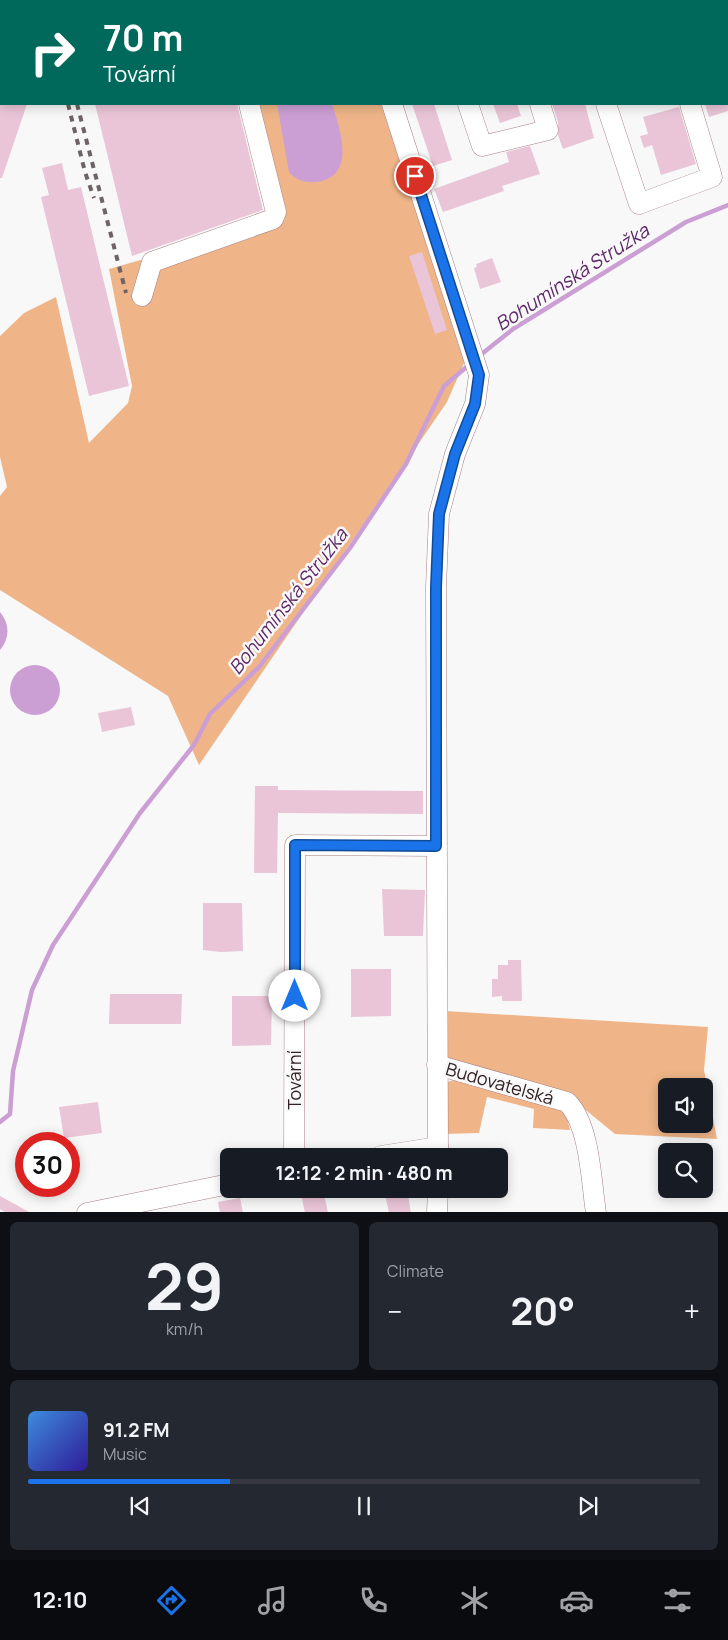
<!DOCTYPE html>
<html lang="en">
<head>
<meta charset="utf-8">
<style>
  body { margin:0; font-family:Manrope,sans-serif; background:#242831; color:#f1f3f6; height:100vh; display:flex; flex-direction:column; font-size:19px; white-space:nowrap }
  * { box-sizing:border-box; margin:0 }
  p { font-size:16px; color:#9ea1a6 }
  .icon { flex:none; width:28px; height:28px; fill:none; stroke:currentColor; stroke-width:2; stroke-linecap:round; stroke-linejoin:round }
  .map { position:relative; height:1212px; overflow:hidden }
  .drawer { display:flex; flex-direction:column; gap:10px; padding:10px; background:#0d0f14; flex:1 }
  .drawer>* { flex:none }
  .guide { position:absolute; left:0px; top:0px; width:729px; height:105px; box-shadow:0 2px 12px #0003; background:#00695c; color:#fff; overflow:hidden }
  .controls { position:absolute; left:658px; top:1078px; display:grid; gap:10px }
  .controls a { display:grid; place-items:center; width:55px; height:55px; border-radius:8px; background:#171b24; box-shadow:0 2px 12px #0003; font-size:25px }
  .speed { position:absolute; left:15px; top:1132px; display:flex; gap:10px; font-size:25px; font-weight:700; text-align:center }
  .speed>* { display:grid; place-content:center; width:65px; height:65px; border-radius:50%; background:#171b24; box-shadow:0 2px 12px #0003; line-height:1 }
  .speed .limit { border:8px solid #d22; background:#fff; color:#111 }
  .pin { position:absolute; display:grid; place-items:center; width:42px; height:42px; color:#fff; margin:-21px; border:2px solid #fff; border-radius:50%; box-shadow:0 1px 5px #0007 }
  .me { position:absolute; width:55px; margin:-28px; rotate:0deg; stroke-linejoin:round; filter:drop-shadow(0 0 4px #0008) }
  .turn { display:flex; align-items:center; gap:18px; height:105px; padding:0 20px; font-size:22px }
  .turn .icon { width:65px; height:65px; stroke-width:2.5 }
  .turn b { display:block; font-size:35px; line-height:42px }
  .big { font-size:38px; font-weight:700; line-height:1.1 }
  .drawer .widget { flex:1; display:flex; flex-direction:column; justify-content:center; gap:8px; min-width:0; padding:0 18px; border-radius:8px; background:#242831 }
  .drawer .dial { align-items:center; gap:0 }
  .dial b { font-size:65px; line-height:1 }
  .song { display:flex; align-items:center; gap:15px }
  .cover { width:60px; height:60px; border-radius:8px; background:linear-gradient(135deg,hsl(210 70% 55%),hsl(250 70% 35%)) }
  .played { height:5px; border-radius:2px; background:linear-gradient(90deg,#1a73e8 30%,#363941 30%) }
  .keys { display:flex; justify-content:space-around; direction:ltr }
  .heat { display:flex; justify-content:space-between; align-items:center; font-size:28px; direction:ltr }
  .drawer .tiles { flex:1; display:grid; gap:10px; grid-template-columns:1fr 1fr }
  .widget:last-child { grid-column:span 2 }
  .trip { position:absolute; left:220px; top:1148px; width:288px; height:50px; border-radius:8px; background:#171b24; box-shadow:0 2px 12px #0003; font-weight:700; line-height:50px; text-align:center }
  .dock { display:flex; height:80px; justify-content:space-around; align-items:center; background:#090b0e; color:#9ea1a6 }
  .dock .icon { width:35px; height:35px }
  .dock .on { color:#1a73e8 }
  .dock b { font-size:22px; color:#f1f3f6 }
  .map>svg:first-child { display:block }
  .forest { fill:#efb588; fill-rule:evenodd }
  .water { fill:#cc9fd4 }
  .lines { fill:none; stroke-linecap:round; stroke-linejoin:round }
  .stream { stroke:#cc9fd4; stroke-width:4.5 }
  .building { fill:#eac5d8 }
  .minor-casing { stroke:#a78085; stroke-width:21 }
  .minor { stroke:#fff; stroke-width:20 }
  .rail { stroke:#6d6264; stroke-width:4; stroke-dasharray:6 6; stroke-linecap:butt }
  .route-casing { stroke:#114b97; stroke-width:12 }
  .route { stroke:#1a73e8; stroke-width:9 }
  .labels { text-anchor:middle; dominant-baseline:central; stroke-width:5; stroke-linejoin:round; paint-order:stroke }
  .street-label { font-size:18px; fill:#322225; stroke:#f8f8f8 }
  .water-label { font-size:19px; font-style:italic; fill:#5e2868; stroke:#f8f8f8 }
</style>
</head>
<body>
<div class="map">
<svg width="728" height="1213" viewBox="0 0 728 1213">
  <rect width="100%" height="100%" fill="#f8f8f8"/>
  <g class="forest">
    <path d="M 258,104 L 381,104 L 426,240 L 468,354 L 447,402 L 199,765 L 168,696 L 0,590 L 0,496 L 7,487 L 0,457 L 0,336 L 24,313 L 56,297 L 89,443 L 128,403 L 132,386 L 109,269 L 285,219 Z"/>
    <path d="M 445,1011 L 708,1027 L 704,1070 L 717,1139 L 615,1134 L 571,1098 L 459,1068 L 444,1056 ZM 666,1086 L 704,1086 L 704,1124 L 666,1124 Z"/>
    <path d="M 457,1079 L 564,1107 L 570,1130 L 533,1128 L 534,1109 L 487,1097 L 479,1133 L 444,1134 L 444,1083 Z"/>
  </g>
  <g class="water">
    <path d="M 277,104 L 332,104 C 340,128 357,177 317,182 C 305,183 297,181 289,172 Z"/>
    <path d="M 0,612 C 10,624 10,638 0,650 Z"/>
    <circle cx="35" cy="690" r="25"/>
  </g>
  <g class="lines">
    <g class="stream">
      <path d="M 478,357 L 513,329 L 686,222 L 728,205"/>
      <path d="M 0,1122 L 10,1114 L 13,1071 L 32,990 L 53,945 L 140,813 L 194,745 L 210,714 L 259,667 L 350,548 L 406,464 L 444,386 L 470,364"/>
    </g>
  </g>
  <g class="building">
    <path d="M 0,104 L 27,104 L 2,178 L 0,178 Z"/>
    <path d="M 95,104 L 237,104 L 263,210 L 132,256 Z"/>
    <path d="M 412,104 L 434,104 L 452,160 L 433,166 Z"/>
    <path d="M 493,104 L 517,104 L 521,116 L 500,123 Z"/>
    <path d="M 552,104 L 585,104 L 594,138 L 563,149 L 558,135 L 558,122 Z"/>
    <path d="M 705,104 L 728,104 L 728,111 L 709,117 Z"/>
    <path d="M 679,107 L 696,164 L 661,175 L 652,145 L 644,148 L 640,136 L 648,134 L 643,117 Z"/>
    <path d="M 530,146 L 540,174 L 502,186 L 504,191 L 443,212 L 434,189 L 509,162 L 506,152 Z"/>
    <path d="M 62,163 L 68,190 L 81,187 L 129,386 L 89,396 L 41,197 L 49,195 L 42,168 Z"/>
    <path d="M 422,252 L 447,330 L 435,334 L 409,256 Z"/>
    <path d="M 492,258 L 501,282 L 480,289 L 474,268 L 477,267 L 476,264 Z"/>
    <path d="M 131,707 L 135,725 L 102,732 L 98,713 Z"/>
    <path d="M 255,786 L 278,786 L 278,790 L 423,791 L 423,814 L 278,813 L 277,873 L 254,873 Z"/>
    <path d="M 382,889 L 425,890 L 423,936 L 384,936 Z"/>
    <path d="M 203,903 L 242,903 L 243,951 L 221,952 L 203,950 Z"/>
    <path d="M 508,960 L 521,960 L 522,1001 L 502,1001 L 502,996 L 492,997 L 492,979 L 498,979 L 498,965 L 508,965 Z"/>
    <path d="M 351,969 L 391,969 L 391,1016 L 351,1017 Z"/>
    <path d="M 110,994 L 182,994 L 181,1024 L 109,1024 Z"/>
    <path d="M 232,996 L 272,996 L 271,1045 L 232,1046 Z"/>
    <path d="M 98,1102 L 102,1133 L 64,1138 L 59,1107 Z"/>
    <path d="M 300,1189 L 323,1189 L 328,1213 L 305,1213 Z"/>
    <path d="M 384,1189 L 407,1189 L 411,1213 L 389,1213 Z"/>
    <path d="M 0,1196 L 31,1213 L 6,1213 L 0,1209 Z"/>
    <path d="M 240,1198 L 243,1213 L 220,1213 L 218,1202 Z"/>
  </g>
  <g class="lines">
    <g class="minor-casing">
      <g id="minor">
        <path d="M 244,0 L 244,1"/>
        <path d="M 313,0 L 313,1"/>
        <path d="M 358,0 L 359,1"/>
        <path d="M 445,0 L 445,1"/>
        <path d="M 586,0 L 587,1"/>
        <path d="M 707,0 L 708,1"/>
        <path d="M 513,1 L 517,0"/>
        <path d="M 392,104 L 479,375 L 475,404 L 455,454 L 439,514 L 436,587 L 438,1156"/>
        <path d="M 468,104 L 482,146 L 548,130 L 540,104"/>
        <path d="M 606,104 L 639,204 L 712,177 L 690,104"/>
        <path d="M 142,296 L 152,262 L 273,219 L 276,212 L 249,104"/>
        <path d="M 437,1065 L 567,1102 C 590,1125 591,1180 596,1213"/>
        <path d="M 294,1156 L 295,845 L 436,846"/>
        <path d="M 381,1156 L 438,1147"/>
        <path d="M 87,1213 L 229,1184"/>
        <path d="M 437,1213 L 438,1189"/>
      </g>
    </g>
    <use href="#minor" class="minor"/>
    <g class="rail">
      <path d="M 53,1 L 53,0"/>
      <path d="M 62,1 L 62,0"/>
      <path d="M 68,104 L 85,172 L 94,198"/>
      <path d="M 77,104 L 126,293"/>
    </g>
  </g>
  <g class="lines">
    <g class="route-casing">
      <path id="route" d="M 295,996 L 295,845 L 436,846 L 436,587 L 439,514 L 455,454 L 475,404 L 479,375 L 415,176"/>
    </g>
    <use href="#route" class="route"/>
  </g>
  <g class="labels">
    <g class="street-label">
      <text transform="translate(294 1080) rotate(-90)">Tovární</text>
      <text transform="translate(500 1083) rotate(16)">Budovatelská</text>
    </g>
    <g class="water-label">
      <text transform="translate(572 277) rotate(-33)">Bohumínská Stružka</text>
      <text transform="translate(288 601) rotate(-52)">Bohumínská Stružka</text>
    </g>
  </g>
</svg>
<div class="controls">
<a><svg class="icon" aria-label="sound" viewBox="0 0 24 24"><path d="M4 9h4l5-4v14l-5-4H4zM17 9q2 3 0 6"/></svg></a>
<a><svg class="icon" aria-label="search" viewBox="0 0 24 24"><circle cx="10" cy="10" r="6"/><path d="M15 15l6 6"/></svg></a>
</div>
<div class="speed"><div class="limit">30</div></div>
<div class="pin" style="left:415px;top:176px;background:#d93025"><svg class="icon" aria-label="arrive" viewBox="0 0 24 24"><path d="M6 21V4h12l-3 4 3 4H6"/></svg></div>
<svg class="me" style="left:295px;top:996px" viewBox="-20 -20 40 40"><circle r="19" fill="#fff"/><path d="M0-13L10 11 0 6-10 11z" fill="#1a73e8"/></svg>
<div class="trip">12:12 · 2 min · 480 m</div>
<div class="guide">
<div class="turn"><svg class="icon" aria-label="right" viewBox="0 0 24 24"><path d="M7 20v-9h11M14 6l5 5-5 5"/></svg><div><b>70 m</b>Tovární</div></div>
</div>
</div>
<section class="drawer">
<div class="tiles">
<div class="widget dial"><b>29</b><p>km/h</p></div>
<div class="widget"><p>Climate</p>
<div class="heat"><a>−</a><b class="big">20°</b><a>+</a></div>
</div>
<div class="widget">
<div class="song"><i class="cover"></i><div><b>91.2 FM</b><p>Music</p></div></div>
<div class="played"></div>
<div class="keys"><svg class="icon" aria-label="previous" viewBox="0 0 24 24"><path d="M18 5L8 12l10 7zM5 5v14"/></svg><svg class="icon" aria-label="pause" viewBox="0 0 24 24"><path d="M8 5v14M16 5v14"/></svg><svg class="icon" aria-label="next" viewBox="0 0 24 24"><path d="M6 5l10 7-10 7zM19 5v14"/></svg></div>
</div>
</div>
</section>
<nav class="dock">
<b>12:10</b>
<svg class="icon on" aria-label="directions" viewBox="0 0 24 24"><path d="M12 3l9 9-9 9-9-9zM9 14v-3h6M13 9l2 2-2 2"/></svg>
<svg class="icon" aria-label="music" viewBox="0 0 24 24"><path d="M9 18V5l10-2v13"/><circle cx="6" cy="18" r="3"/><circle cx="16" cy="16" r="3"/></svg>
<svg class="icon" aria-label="phone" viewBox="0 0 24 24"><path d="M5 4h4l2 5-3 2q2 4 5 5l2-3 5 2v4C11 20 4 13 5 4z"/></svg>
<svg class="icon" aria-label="climate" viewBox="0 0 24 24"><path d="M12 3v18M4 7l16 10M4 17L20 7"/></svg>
<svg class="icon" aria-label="car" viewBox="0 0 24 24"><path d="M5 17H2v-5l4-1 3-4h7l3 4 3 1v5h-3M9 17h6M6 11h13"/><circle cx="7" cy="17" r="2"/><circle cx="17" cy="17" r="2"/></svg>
<svg class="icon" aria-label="filters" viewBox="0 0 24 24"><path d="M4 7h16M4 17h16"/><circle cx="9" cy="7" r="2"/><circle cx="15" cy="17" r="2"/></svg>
</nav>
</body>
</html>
